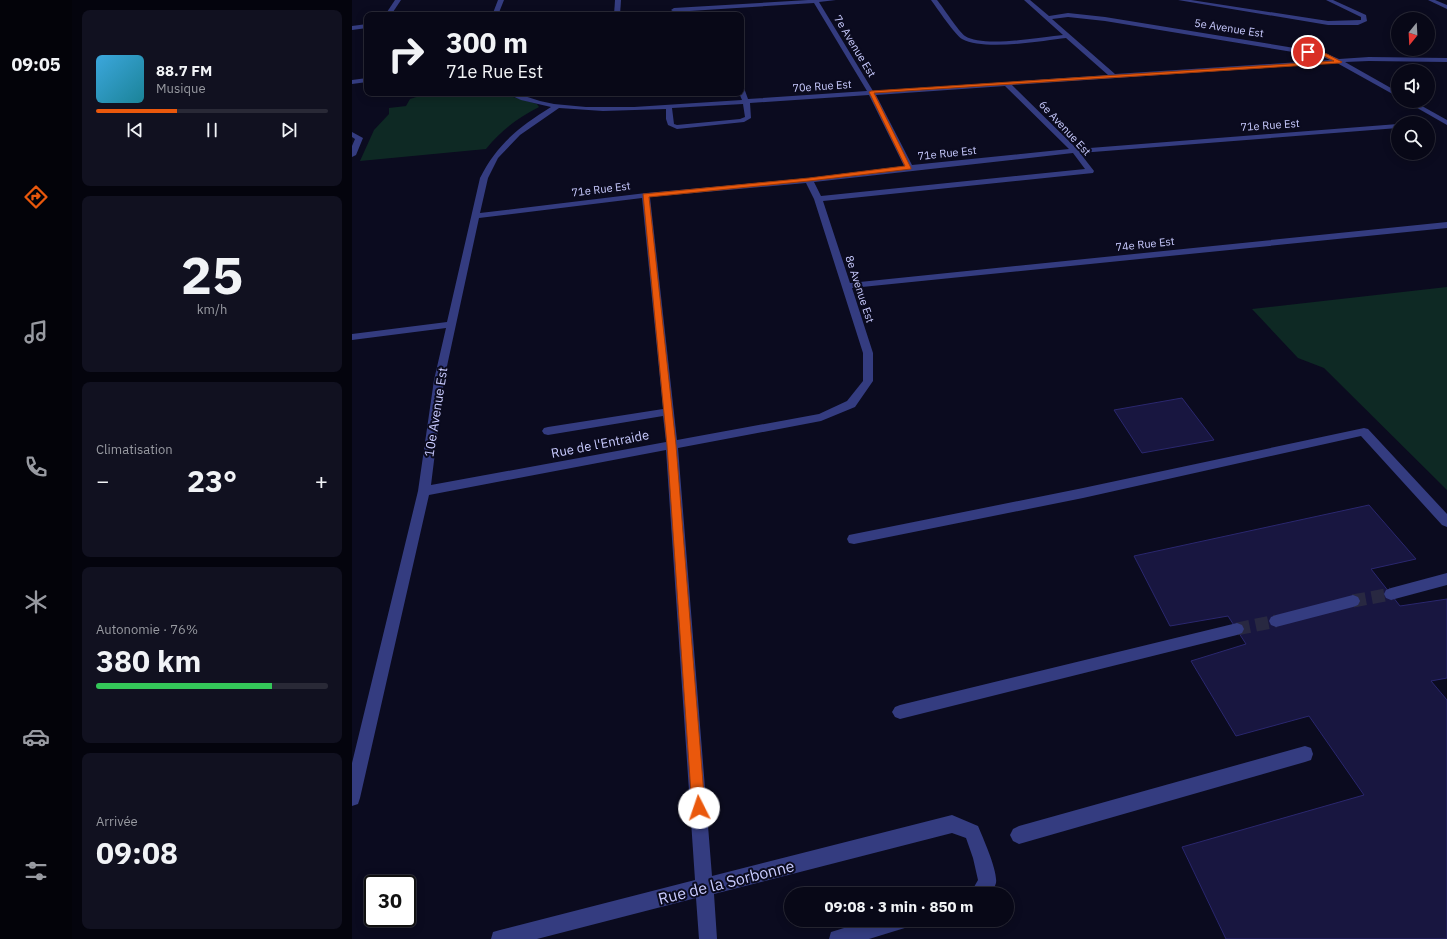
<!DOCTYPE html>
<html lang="fr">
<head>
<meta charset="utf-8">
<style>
  body { margin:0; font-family:"IBM Plex Sans",sans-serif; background:#111120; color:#f1f3f6; height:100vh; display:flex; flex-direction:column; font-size:15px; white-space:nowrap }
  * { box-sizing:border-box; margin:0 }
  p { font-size:13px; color:#989aa1 }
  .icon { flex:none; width:22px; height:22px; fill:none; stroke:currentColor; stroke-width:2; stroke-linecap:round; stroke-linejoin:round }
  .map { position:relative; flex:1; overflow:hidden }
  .panel { display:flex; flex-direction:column; gap:10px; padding:10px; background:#04040d; width:280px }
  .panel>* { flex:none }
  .top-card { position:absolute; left:12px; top:12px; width:380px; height:84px; border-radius:8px; box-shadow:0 2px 10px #0003,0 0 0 1px #292936; background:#080817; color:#f1f3f6; overflow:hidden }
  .needle { width:26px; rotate:198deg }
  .tools { position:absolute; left:1039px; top:12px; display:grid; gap:8px }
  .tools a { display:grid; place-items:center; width:44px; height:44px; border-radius:50%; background:#080817; box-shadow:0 2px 10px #0003,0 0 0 1px #292936; font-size:20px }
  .speed { position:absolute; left:12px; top:875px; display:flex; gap:8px; font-size:20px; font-weight:700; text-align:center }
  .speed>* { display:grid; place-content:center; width:52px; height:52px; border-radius:50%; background:#080817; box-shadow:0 2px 10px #0003,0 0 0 1px #292936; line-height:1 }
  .speed .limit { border:2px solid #111; border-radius:6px; background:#fff; color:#111 }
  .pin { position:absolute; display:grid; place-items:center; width:34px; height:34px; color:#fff; margin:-17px; border:2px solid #fff; border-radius:50%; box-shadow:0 1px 4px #0007 }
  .me { position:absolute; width:44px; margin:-22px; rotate:356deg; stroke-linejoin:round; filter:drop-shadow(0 0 3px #0008) }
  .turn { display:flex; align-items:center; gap:14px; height:84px; padding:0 16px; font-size:18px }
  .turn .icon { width:52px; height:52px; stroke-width:2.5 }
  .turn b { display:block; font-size:28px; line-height:34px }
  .big { font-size:30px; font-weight:800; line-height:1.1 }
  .panel .tile { flex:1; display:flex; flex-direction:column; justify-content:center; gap:6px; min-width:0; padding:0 14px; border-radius:8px; background:#111120 }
  .panel .dial { align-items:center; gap:0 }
  .dial b { font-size:52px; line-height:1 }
  .song { display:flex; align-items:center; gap:12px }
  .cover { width:48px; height:48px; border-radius:6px; background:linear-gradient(135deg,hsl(200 70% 55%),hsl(190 70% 35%)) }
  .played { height:4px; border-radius:2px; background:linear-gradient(90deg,#ea580c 35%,#292936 35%) }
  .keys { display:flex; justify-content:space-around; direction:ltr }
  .heat { display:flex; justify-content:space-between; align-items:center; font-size:22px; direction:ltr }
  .charge { height:6px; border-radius:3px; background:linear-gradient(90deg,#34c759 76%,#292936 0) }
  .trip { position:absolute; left:432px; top:887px; width:230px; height:40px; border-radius:20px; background:#080817; box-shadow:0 2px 10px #0003,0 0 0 1px #292936; font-weight:800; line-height:40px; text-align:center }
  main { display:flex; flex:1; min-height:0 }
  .tabs { display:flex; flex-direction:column; width:72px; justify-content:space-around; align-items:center; background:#030309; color:#989aa1 }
  .tabs .icon { width:28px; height:28px }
  .tabs .active { color:#ea580c }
  .tabs b { font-size:18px; color:#f1f3f6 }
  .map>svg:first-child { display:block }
  .green { fill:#0e2924 }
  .building { fill:#181640; stroke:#2a276e }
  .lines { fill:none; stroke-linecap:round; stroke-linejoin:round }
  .minor-tunnel { stroke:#282841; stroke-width:13; stroke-dasharray:13 6; stroke-linecap:butt }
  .minor { fill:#343c80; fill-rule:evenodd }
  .route { fill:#ea580c; stroke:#983908 }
  .labels { text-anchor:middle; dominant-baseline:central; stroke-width:4; stroke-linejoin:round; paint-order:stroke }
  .far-street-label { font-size:11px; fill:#c9cbff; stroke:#0b0b1f }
  .street-label { font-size:13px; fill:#c9cbff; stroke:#0b0b1f }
  .near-street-label { font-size:16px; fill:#c9cbff; stroke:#0b0b1f }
</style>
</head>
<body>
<main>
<nav class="tabs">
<b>09:05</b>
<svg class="icon active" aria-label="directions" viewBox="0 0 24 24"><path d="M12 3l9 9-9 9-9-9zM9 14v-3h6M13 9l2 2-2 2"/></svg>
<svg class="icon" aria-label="music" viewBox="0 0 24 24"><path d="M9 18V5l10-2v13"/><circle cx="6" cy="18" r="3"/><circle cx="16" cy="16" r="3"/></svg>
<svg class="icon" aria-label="phone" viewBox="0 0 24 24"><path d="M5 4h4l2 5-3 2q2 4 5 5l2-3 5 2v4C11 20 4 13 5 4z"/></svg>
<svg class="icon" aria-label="climate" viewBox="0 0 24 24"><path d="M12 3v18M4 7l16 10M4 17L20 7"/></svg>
<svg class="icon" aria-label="car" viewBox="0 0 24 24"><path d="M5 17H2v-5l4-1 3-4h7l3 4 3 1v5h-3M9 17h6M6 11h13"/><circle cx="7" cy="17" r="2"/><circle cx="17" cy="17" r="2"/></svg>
<svg class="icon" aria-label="filters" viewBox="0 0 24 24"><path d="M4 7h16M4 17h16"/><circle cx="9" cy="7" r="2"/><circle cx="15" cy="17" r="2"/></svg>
</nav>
<section class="panel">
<div class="tile">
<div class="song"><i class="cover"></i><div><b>88.7 FM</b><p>Musique</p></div></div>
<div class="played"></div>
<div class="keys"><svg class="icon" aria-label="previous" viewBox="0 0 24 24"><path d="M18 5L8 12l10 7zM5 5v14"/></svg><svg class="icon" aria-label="pause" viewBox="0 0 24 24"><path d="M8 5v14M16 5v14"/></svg><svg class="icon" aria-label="next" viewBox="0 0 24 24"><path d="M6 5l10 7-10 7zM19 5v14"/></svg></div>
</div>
<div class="tile dial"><b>25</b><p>km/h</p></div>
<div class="tile"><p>Climatisation</p>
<div class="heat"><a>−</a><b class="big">23°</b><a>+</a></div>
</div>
<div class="tile"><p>Autonomie · 76%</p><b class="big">380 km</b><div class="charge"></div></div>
<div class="tile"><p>Arrivée</p><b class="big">09:08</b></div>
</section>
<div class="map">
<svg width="1095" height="939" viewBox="0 0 1095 939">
  <rect width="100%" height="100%" fill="#0b0b1f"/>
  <g class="green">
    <path d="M 77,93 L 147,93 L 185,104 L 187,107 C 166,118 149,130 134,149 L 8,161 L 22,130 L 37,114 L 37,108 L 54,106 L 58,99 Z"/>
    <path d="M 1095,287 L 1095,490 L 972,368 L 946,358 L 900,309 Z"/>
  </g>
  <g class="building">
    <path d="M 830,398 L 862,440 L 790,453 L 762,410 Z"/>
    <path d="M 1017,505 L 1064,559 L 1019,569 L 1048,606 L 1095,599 L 1095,678 L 1079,681 L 1095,700 L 1095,939 L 874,939 L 830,847 L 1012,795 L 957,716 L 884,736 L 839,661 L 894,644 L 876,616 L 818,626 L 782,556 Z"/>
  </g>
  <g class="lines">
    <g class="minor-tunnel">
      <path d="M 1001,601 L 1039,594"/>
      <path d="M 885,629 L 924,621"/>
    </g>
    <g class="minor">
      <path d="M 43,0 L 49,0 L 39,15 L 33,15 Z"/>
      <path d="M 146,0 L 152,0 L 146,15 L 128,15 L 141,13 Z"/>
      <path d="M 263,0 L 269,0 L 268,15 L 262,15 Z"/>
      <path d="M 456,0 L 484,0 L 467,2 L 521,91 L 756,75 L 714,38 C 689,41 632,51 610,39 C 603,35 585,8 579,0 L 585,0 C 591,7 607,32 613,36 C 631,48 689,37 711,35 L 672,0 L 678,0 L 697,16 L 716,13 L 753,17 L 973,53 L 987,59 L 1017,57 L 1095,58 L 1095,62 L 1017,61 L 993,62 L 1046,92 L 1046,97 L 985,63 L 660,85 L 725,149 L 1046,124 L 1046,128 L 728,153 L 742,171 L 741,173 L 471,201 L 498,283 L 1095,222 L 1095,228 L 500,288 L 521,353 L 521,381 L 503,407 L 469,421 L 326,448 L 360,876 L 600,815 L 626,826 C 631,838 646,871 644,883 C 643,887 640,891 638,894 L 618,894 L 626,880 L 621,858 L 614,838 L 600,833 L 362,894 L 365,939 L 347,939 L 344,898 L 185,939 L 139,939 L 141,932 L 148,930 L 343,880 L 314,450 L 77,495 L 8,798 L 6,804 L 0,806 L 0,763 L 66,491 L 82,380 L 94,328 L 0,340 L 0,334 L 95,322 L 128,178 C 145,144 167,127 199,107 L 169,100 L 154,93 L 163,93 L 188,101 L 202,104 L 234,107 L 282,107 L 390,100 L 387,93 L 389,93 L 389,86 L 392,88 L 396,99 L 515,91 L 462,3 L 322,12 L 319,10 L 322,8 ZM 716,17 L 753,21 L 971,57 L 978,60 L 763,74 L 700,19 ZM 653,86 L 717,149 L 560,165 L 524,95 ZM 517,95 L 552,166 L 457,178 L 294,193 L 128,213 L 136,178 L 146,158 L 168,135 L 207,108 L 251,111 L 314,109 L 314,119 L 316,125 L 325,129 L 392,122 L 399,118 L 398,103 ZM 391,104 L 393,117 L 388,119 L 325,125 L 322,124 L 320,108 ZM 721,153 L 733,169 L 469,196 L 462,182 ZM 454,183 L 462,199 L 511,353 L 511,381 L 495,401 L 467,414 L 325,440 L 298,197 ZM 290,198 L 311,409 L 196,427 L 192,428 L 190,431 L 192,434 L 196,435 L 311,416 L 314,442 L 79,485 L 92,380 L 127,218 Z"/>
      <path d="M 826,0 L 839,0 L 976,21 L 1009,20 L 1009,17 L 974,0 L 981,0 L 1014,15 L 1015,21 L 1006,25 L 976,25 Z"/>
      <path d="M 1076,0 L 1083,0 L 1095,5 L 1095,9 Z"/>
      <path d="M 15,24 L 15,28 L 0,30 L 0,26 Z"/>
      <path d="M 15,78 L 15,82 L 0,84 L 0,80 Z"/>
      <path d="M 1053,101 L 1061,101 L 1095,120 L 1095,125 Z"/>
      <path d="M 0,132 L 11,138 L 4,155 L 0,157 L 0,146 L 3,139 L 0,137 Z"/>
      <path d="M 1012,428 L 1016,429 L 1095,514 L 1095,527 L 1090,525 L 1009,436 L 731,498 L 502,544 L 497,543 L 495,539 L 497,535 L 502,534 L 731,488 Z"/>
      <path d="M 1095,573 L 1095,585 L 1039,600 L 1034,598 L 1032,594 L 1034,590 L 1039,588 Z"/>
      <path d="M 1001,595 L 1006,597 L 1008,601 L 1006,605 L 1001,607 L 924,627 L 919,625 L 917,621 L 919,617 L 924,615 Z"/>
      <path d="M 885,623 L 890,625 L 892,629 L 890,633 L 885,635 L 548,719 L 543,717 L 540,712 L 543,707 L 548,705 Z"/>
      <path d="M 953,746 L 959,748 L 961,754 L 959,760 L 953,762 L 667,844 L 661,841 L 658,835 L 661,829 L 667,826 Z"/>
      <path d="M 518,920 L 558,920 L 556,927 L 517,939 L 477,939 L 479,932 Z"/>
    </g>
  </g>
  <path class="route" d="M 956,50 L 975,54 L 990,62 L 988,63 L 522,93 L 559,168 L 559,169 L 457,181 L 297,197 L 324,445 L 353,808 L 351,813 L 347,815 L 342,813 L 340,808 L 315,445 L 291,194 L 457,178 L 553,166 L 517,92 L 519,91 L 982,61 L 972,56 L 955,53 Z"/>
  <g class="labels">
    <g class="far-street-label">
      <text transform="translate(877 28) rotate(9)">5e Avenue Est</text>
      <text transform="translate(503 46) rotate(59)">7e Avenue Est</text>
      <text transform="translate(470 86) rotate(-4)">70e Rue Est</text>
      <text transform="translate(918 125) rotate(-4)">71e Rue Est</text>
      <text transform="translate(713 128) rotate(47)">6e Avenue Est</text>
      <text transform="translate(595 153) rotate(-6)">71e Rue Est</text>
      <text transform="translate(249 189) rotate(-7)">71e Rue Est</text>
      <text transform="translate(793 244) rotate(-6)">74e Rue Est</text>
      <text transform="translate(508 289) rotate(72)">8e Avenue Est</text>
    </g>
    <g class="street-label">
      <text transform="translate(84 412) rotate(-81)">10e Avenue Est</text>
      <text transform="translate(248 444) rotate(-11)">Rue de l'Entraide</text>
    </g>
    <g class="near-street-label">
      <text transform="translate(374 882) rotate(-14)">Rue de la Sorbonne</text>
    </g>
  </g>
</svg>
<div class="tools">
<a><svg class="needle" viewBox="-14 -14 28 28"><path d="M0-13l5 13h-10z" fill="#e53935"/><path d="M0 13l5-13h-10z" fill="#989aa1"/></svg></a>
<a><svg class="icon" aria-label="sound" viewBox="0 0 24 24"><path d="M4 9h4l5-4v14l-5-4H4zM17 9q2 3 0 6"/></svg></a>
<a><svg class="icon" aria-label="search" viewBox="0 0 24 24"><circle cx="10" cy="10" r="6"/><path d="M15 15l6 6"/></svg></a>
</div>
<div class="speed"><div class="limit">30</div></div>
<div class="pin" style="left:956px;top:52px;background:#d93025"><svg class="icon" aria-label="arrive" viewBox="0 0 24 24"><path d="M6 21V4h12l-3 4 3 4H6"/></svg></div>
<svg class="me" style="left:347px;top:808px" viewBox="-20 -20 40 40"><circle r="19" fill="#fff"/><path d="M0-13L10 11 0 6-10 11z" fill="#ea580c"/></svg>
<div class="trip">09:08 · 3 min · 850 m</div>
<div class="top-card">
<div class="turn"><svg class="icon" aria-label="right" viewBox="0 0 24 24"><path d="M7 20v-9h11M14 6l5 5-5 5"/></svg><div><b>300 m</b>71e Rue Est</div></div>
</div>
</div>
</main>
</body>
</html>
